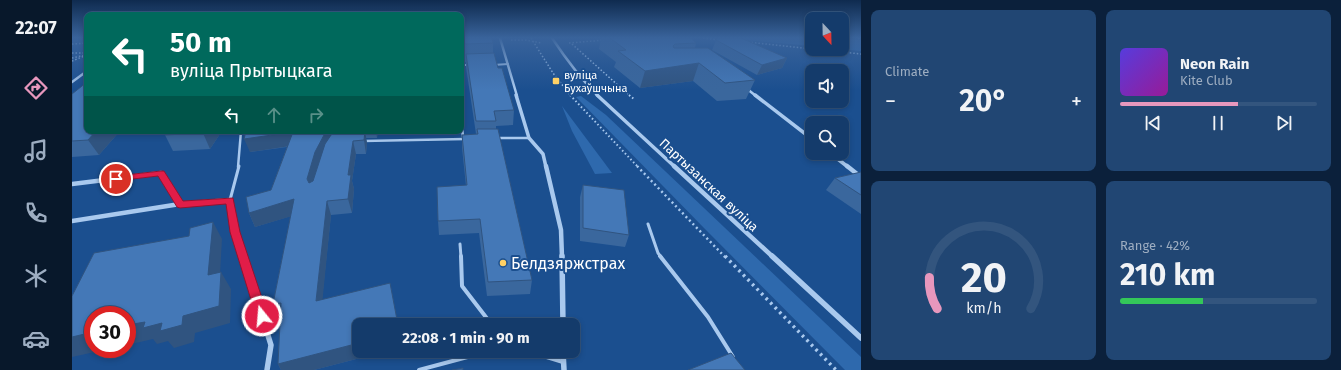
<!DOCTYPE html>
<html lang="en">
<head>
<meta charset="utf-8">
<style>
  body { margin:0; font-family:"Fira Sans",sans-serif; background:#214673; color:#f1f3f6; height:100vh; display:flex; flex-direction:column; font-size:15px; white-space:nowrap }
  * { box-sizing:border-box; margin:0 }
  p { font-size:13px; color:#9dadc1 }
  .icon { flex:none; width:22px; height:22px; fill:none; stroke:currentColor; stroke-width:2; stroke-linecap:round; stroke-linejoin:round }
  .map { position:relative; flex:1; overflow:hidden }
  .side { display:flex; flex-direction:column; gap:10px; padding:10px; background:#0b203b; width:480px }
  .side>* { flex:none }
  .hud { position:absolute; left:12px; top:12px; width:380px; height:122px; border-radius:8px; box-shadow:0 2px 6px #0003,0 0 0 1px #33557e; background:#00695c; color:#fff; overflow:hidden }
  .needle { width:26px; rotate:158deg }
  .buttons { position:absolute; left:733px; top:12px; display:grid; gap:8px }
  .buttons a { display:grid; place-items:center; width:44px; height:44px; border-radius:8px; background:#143b6b; box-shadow:0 2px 6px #0003,0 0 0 1px #33557e; font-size:20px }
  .speed { position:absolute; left:12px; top:306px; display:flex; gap:8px; font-size:20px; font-weight:700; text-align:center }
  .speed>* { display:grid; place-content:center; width:52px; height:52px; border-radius:50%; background:#143b6b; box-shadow:0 2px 6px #0003,0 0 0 1px #33557e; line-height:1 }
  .speed .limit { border:6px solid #d22; background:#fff; color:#111 }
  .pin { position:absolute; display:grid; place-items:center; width:34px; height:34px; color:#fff; margin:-17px; border:2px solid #fff; border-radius:50%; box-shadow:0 1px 4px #0007 }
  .me { position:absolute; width:44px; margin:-22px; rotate:343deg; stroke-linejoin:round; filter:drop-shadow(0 0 3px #0008) }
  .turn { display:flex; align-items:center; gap:14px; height:84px; padding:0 20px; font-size:18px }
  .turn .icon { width:52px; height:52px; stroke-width:2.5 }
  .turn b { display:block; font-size:28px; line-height:34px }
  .lanes { display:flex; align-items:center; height:38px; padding:0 20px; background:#0003; justify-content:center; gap:20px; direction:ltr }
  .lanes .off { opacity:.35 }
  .big { font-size:30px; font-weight:700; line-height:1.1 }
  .side .tile { flex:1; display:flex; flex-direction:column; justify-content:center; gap:6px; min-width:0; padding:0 14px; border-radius:8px; background:#214673 }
  .side .dial { align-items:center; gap:0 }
  .dial svg { height:104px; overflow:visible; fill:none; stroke:#33557e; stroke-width:7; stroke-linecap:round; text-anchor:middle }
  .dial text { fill:#f1f3f6; stroke:none }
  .song { display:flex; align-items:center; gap:12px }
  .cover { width:48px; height:48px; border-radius:6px; background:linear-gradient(135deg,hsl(250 70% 55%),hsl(300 70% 35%)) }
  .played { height:4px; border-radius:2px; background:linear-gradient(90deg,#e797bd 60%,#33557e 60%) }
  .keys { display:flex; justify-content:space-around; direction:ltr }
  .heat { display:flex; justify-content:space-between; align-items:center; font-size:22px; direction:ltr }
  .charge { height:6px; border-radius:3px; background:linear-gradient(90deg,#34c759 42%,#33557e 0) }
  .side .tiles { flex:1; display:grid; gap:10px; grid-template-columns:repeat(2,1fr) }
  .trip { position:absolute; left:280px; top:318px; width:228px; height:40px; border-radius:8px; background:#143b6b; box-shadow:0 2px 6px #0003,0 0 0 1px #33557e; font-weight:700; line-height:40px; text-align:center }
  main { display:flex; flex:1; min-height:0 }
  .dock { display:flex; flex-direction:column; width:72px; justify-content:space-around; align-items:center; background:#08182b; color:#9dadc1 }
  .dock .icon { width:28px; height:28px }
  .dock .current { color:#e797bd }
  .dock b { font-size:18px; color:#f1f3f6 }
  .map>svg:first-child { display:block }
  .green { fill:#2e69ad }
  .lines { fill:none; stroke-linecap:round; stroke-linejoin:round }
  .path-far3 { stroke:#a9c9ee; stroke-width:1.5; stroke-dasharray:1.5 2; stroke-linecap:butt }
  .path-far2 { stroke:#a9c9ee; stroke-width:2; stroke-dasharray:1.5 2.5; stroke-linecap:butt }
  .path-far1 { stroke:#a9c9ee; stroke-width:2.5; stroke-dasharray:2 3; stroke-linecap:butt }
  .path { stroke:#a9c9ee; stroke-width:3.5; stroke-dasharray:2.5 4; stroke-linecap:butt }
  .service-far3 { stroke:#a9c9ee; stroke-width:2 }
  .service-far2 { stroke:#a9c9ee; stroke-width:2.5 }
  .service-far1 { stroke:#a9c9ee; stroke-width:3 }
  .service { stroke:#a9c9ee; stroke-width:4 }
  .minor-far3 { stroke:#a9c9ee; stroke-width:2.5 }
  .minor-far2 { stroke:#a9c9ee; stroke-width:3.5 }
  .minor-far1 { stroke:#a9c9ee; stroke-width:4.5 }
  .minor { stroke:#a9c9ee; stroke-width:5.5 }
  .wall { fill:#3a679d }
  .shaded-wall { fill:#305480 }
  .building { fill:#4478b7; stroke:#305480 }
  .route { fill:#e11d48; stroke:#92132f }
  .poi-dot { fill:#ffd166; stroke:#1b4f8f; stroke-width:1.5 }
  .labels { text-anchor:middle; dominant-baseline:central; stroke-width:4; stroke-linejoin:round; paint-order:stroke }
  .far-poi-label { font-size:11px; fill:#fff; stroke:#1b4f8f; text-anchor:start }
  .street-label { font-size:13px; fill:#fff; stroke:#1b4f8f }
  .near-poi-label { font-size:16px; fill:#fff; stroke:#1b4f8f; text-anchor:start }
</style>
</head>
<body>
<main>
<nav class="dock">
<b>22:07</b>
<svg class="icon current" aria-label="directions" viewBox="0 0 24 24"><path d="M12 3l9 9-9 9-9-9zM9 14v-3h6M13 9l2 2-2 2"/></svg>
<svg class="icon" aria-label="music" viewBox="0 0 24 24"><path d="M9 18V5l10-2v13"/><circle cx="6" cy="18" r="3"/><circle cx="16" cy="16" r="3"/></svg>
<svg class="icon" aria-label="phone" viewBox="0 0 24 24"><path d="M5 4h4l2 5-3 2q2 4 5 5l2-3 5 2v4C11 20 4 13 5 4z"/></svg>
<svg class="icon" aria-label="climate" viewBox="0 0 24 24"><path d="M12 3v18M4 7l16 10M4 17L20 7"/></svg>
<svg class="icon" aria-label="car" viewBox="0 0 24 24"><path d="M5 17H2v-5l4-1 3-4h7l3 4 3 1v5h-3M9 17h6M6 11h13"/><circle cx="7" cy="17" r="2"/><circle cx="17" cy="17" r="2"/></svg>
</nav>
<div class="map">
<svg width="789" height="370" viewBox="0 0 789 370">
  <rect width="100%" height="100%" fill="#1b4f8f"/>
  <g class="green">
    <path d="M 650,38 L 740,38 L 740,46 Z"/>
    <path d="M 770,38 L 789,40 L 789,51 L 769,49 Z"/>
    <path d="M 509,96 L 534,115 L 789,357 L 789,370 L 773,370 L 632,228 L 504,97 Z"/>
    <path d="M 490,106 L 540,173 L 523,174 L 500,131 Z"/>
  </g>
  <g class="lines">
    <g class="path-far3">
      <path d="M 459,38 L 481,73 L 499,96"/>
      <path d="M 631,38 L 647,40"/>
      <path d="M 786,38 L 789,40"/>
      <path d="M 439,40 L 453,40 L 470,43"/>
      <path d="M 676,42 L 740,49"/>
      <path d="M 497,43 L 532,40"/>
      <path d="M 0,44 L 15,43"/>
      <path d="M 500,44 L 558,96"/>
      <path d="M 743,49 L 789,54"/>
      <path d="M 0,53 L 15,53"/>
      <path d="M 0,58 L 13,55"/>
      <path d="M 0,61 L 15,55"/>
    </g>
    <g class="path-far2">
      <path d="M 498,95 L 566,167"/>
      <path d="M 557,95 L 562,99"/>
    </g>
    <path class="path-far1" d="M 565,166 L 653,257"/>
    <path class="path" d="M 653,256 L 764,370"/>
    <g class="service-far3">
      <path d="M 389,65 L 398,65"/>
      <path d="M 421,65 L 436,64"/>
    </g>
    <g class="service-far2">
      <path d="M 389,118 L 391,137"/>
      <path d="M 425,138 L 457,138"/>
      <path d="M 291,141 L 393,139"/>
      <path d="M 166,167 L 169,131"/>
    </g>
    <g class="service-far1">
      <path d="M 158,200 L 167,166"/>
      <path d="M 576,224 L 586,253 L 589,257"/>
      <path d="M 388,244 L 389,257"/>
    </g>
    <g class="service">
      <path d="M 389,256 L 390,286 L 420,325"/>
      <path d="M 588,256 L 636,317 L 661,357"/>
      <path d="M 455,351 L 491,362"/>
      <path d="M 347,370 L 418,351"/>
    </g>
    <g class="minor-far3">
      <path d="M 428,38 L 445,96"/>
      <path d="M 480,38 C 494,59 508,78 526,96"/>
      <path d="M 0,82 L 15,71"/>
      <path d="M 674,88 L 684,96"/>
    </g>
    <g class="minor-far2">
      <path d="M 444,95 L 457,138 L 471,154 L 474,167"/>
      <path d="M 525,95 L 603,167"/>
      <path d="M 683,95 L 740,139"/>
      <path d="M 758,153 L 776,167"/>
    </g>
    <g class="minor-far1">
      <path d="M 474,166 L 489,230 L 490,257"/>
      <path d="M 602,166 L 701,257"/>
      <path d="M 775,166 L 789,177"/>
      <path d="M 0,184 L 89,173 L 108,204"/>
      <path d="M 0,221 L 108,204 L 158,200 L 163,231 L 171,257"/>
    </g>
    <g class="minor">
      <path d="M 171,256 L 199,345 L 195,370"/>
      <path d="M 490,256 L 491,325"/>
      <path d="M 700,256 L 789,338"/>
      <path d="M 491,351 L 492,370"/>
    </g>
  </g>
  <g class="wall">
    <path d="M 391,38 L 420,38 L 421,43 L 421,54 L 442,110 L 441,125 L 424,126 L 424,129 L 460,280 L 458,294 L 415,296 L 407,233 L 367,235 L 366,221 L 394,186 L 390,148 L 390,135 L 404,134 L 394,67 L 394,62 L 393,62 L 391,49 Z"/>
    <path d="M 529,38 L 619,38 L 624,43 L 623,48 L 683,80 L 674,99 L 645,101 L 621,81 L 568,88 L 542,67 L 544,62 L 527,49 Z"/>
    <path d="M 645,38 L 715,58 L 710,68 L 685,75 L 640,50 Z"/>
    <path d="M 0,94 L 15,131 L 48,131 L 27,155 L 0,157 Z"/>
    <path d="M 93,131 L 150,131 L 138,149 L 101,151 L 93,135 L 94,133 Z"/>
    <path d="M 174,131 L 306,131 L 305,138 L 294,138 L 295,143 L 294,154 L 284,154 L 280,181 L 282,189 L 280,213 L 259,215 L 250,299 L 287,351 L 315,351 L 242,370 L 209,370 L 206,364 L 208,318 L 201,304 L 219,216 L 183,227 L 177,213 L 199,190 L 215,147 L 178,152 Z"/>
    <path d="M 789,172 L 789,214 L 754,190 L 763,178 Z"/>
    <path d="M 511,185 L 557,235 L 553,247 L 508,241 L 508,197 Z"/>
  </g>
  <g class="shaded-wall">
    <path d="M 715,58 L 710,68 L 685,75 L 690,65 Z"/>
    <path d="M 627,63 L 621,81 L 568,88 L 573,71 Z"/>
    <path d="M 24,131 L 48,131 L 27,155 L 16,140 Z"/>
    <path d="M 133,131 L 150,131 L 138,149 L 131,133 Z"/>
    <path d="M 256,131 L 272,131 L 239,193 L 235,179 L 243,152 L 252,135 Z"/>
    <path d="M 293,131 L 295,143 L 294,154 L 292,140 Z"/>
    <path d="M 304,131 L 306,131 L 305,138 Z"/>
    <path d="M 221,132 L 225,145 L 178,152 L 172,139 Z"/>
    <path d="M 281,141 L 284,154 L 280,181 L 282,189 L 280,213 L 276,199 L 276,175 Z"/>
    <path d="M 222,199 L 227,214 L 183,227 L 177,213 Z"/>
    <path d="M 255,201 L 259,215 L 249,315 L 244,301 Z"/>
    <path d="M 141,222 L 150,239 L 147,292 L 136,275 Z"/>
    <path d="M 149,272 L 159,289 L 158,323 L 123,333 L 122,342 L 102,348 L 96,341 L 85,344 L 81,339 L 55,345 L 55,325 L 73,322 L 111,316 Z"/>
    <path d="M 21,332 L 21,349 L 36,349 L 0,357 L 0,337 Z"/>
    <path d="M 287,343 L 287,351 L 315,351 L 242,370 L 209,370 L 206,364 Z"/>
  </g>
  <g class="building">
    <path d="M 392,38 L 420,38 L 421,43 L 393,44 Z"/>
    <path d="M 538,38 L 619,38 L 624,43 L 603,44 L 601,46 L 602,48 L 636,48 L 683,80 L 653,83 L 627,63 L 573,71 L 546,51 L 554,50 Z"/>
    <path d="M 645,38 L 669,38 L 715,58 L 690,65 L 644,40 Z"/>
    <path d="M 422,53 L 426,68 L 430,68 L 442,110 L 422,111 L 424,121 L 404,121 L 394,54 Z"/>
    <path d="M 15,82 L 15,131 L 24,131 L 16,140 L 0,141 L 0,94 Z"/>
    <path d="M 405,129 L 426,129 L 460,280 L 416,282 L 408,219 L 366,221 L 365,187 L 395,185 L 390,135 L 406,134 Z"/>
    <path d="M 96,131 L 133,131 L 131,133 L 93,135 Z"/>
    <path d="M 174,131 L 256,131 L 252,135 L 243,152 L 235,179 L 237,183 L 241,181 L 253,144 L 259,135 L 265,131 L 293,131 L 292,140 L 281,141 L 276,175 L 279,175 L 276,199 L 255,201 L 244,301 L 318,283 L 326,325 L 287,325 L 287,343 L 206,364 L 209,303 L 201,304 L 222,199 L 177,213 L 174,197 L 199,190 L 221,132 L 172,139 Z"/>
    <path d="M 789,172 L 789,195 L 763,178 Z"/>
    <path d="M 511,185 L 552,190 L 557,235 L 511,228 Z"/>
    <path d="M 141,222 L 136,275 L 149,272 L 147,306 L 111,316 L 110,325 L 88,331 L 90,323 L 71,328 L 73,322 L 55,325 L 55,315 L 21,315 L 21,332 L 0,337 L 0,296 L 22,253 L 117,236 L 118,228 Z"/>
    <path d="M 659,353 L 673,370 L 616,370 Z"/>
    <path d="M 391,368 L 391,370 L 380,370 Z"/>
  </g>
  <linearGradient id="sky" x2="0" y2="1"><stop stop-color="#0f2b4f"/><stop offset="0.42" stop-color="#39639b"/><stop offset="1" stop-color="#39639b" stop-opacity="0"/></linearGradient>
  <rect width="789" height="90" fill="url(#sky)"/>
  <path class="route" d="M 89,171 L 92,171 L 111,201 L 161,198 L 168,232 L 196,316 L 194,320 L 190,322 L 185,320 L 184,316 L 158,232 L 154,204 L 108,208 L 105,207 L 86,176 L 44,181 L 40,179 L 44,176 Z"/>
  <g class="poi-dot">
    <rect x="480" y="77" width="8" height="8" rx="2"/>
    <circle cx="431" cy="263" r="4"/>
  </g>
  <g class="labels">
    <g class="far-poi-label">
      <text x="492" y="75">вуліца<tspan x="492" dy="13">Бухаўшчына</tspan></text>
    </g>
    <g class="street-label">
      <text transform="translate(637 185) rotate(43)">Партызанская вуліца</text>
    </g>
    <g class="near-poi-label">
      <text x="439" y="263">Белдзяржстрах</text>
    </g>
  </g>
</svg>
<div class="buttons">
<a><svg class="needle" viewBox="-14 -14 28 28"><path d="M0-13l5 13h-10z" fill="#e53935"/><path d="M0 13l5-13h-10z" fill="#9dadc1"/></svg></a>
<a><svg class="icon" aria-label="sound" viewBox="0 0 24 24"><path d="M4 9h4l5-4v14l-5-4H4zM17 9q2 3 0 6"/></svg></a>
<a><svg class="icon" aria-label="search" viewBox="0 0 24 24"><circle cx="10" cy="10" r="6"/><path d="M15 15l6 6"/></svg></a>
</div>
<div class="speed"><div class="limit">30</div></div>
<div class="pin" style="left:44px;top:179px;background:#d93025"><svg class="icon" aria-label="arrive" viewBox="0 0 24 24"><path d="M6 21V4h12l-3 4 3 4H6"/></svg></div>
<svg class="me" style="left:190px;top:316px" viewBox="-20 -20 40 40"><circle r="17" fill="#e11d48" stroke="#fff" stroke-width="3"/><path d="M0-11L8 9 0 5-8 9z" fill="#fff"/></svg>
<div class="trip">22:08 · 1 min · 90 m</div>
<div class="hud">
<div class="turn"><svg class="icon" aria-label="left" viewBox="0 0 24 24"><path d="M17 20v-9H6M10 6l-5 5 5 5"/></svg><div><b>50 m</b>вуліца Прытыцкага</div></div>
<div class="lanes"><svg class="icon" aria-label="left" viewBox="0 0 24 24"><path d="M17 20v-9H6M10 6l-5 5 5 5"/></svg><svg class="icon off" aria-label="ahead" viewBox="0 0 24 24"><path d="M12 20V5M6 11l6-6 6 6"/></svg><svg class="icon off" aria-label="right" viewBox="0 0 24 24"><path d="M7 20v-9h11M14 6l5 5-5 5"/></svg></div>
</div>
</div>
<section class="side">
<div class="tiles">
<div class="tile"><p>Climate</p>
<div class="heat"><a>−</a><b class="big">20°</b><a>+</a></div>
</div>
<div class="tile">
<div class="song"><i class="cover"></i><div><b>Neon Rain</b><p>Kite Club</p></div></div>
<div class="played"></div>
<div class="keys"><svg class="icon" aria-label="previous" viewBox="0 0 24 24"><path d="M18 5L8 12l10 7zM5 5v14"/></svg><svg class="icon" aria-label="pause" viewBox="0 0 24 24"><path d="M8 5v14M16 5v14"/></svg><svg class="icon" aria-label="next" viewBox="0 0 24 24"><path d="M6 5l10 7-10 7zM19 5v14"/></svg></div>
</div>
<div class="tile dial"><svg viewBox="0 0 100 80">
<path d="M14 69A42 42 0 1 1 86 69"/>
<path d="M14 69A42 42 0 0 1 8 45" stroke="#e797bd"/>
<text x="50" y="56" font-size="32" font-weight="700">20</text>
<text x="50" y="72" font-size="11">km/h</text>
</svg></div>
<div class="tile"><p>Range · 42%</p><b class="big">210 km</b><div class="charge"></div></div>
</div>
</section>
</main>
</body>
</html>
